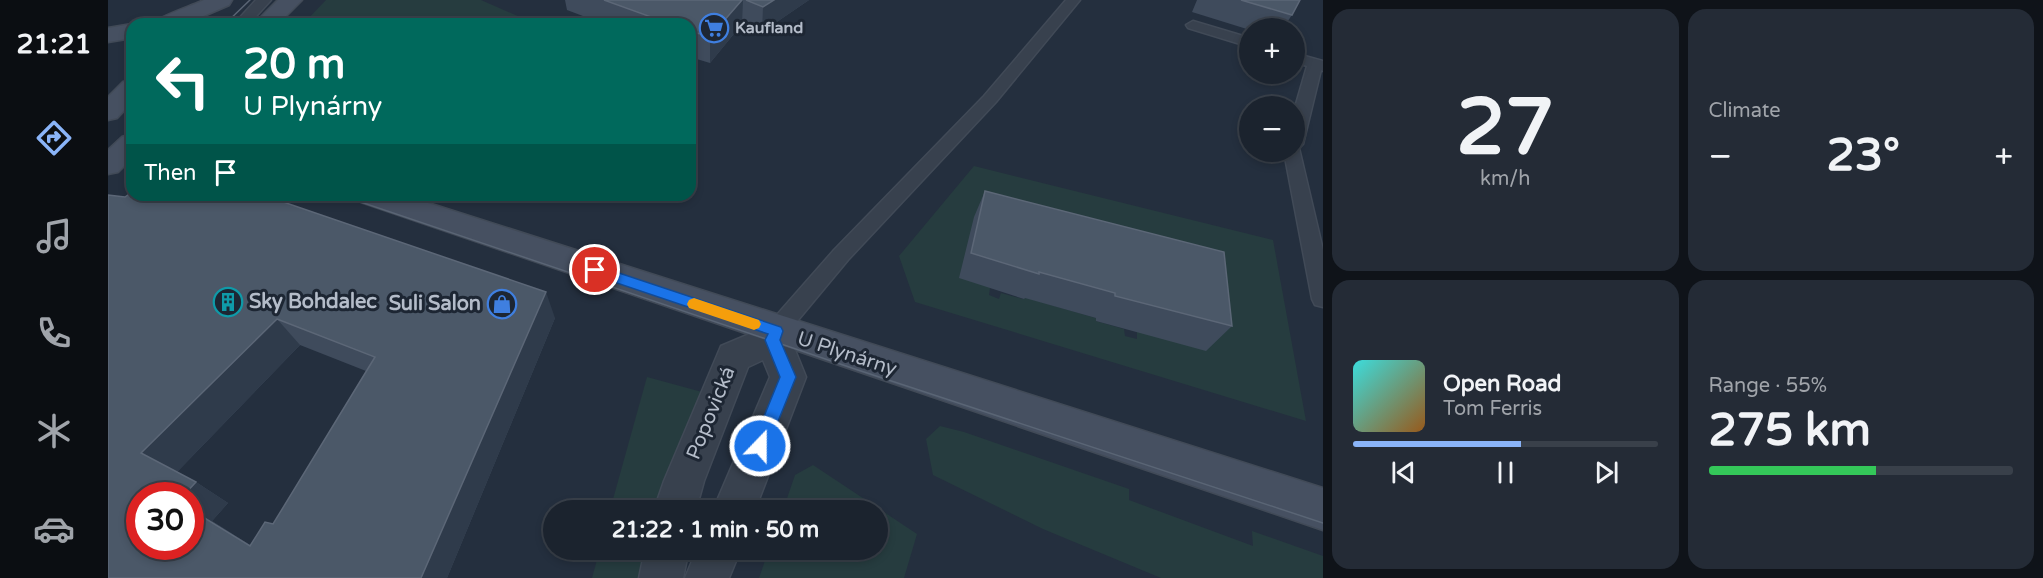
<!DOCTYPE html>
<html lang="en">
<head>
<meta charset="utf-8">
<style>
  body { margin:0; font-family:"Varela Round",sans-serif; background:#242b36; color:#f1f3f6; height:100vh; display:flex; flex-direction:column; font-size:22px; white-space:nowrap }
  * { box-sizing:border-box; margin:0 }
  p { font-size:20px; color:#a0a4aa }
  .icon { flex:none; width:33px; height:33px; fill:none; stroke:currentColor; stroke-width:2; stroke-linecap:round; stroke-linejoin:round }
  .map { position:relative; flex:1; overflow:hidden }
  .drawer { display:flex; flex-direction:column; gap:9px; padding:9px; background:#0f1319; width:720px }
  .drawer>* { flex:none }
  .guide { position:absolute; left:18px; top:18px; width:570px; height:183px; border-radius:18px; box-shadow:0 3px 9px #0003,0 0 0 2px #39404a; background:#00695c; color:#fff; overflow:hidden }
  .tools { position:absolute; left:1131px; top:18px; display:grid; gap:12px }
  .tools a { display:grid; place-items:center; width:66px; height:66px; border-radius:50%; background:#1b232e; box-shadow:0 3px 9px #0003,0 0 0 2px #39404a; font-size:30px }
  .speed { position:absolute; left:18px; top:482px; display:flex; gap:12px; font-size:30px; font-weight:700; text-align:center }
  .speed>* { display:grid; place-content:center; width:78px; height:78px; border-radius:50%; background:#1b232e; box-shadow:0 3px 9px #0003,0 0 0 2px #39404a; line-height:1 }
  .speed .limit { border:9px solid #d22; background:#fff; color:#111 }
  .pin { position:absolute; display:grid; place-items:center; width:51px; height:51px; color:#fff; margin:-26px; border:3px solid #fff; border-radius:50%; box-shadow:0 2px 6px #0007 }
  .me { position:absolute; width:66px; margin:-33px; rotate:22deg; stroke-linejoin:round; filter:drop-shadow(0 0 4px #0008) }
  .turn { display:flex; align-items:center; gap:21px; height:126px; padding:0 18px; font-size:27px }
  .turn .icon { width:78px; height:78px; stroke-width:2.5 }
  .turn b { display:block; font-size:42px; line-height:51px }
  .then { display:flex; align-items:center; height:57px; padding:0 18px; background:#0003; gap:12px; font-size:22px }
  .big { font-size:45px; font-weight:800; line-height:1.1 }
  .drawer .tile { flex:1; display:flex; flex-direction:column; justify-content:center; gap:9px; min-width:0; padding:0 21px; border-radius:18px; background:#242b36 }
  .drawer .dial { align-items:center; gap:0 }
  .dial b { font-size:78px; line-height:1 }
  .song { display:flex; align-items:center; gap:18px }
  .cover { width:72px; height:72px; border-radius:9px; background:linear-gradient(135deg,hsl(180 70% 55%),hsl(30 70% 35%)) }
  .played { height:6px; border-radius:3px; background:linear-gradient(90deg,#8ab4f8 55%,#39404a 55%) }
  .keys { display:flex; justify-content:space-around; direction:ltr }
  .heat { display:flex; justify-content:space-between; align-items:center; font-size:33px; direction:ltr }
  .charge { height:9px; border-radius:4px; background:linear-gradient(90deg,#34c759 55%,#39404a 0) }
  .drawer .tiles { flex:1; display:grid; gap:9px; grid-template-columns:repeat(2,1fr) }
  .trip { position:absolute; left:435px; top:500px; width:345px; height:60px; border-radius:30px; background:#1b232e; box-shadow:0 3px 9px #0003,0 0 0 2px #39404a; font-weight:800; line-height:60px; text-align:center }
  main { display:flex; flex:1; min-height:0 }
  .tabs { display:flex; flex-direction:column; width:108px; justify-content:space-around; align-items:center; background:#0b0e12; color:#a0a4aa }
  .tabs .icon { width:42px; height:42px }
  .tabs .current { color:#8ab4f8 }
  .tabs b { font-size:27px; color:#f1f3f6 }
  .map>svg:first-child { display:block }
  .green { fill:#263c3f; fill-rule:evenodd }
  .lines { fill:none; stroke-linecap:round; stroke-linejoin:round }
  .lane-casing { stroke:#414a57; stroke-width:3 }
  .street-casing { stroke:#414a57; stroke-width:3 }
  .secondary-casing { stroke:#414a57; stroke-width:3 }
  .lane { fill:#38414e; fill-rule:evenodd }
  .street { fill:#38414e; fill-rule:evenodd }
  .secondary { fill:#465061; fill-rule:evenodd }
  .tram { stroke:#5a6575; stroke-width:1.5 }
  .wall { fill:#3f4b5c; fill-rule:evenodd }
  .shaded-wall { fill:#2f3b4b }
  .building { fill:#4b5868; stroke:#5c6777; stroke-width:1.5; fill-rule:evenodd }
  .route { fill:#1a73e8; stroke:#114b97; stroke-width:1.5 }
  .slow { fill:#f59e0b }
  .labels { text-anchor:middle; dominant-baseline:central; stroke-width:6; stroke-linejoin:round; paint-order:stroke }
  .far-poi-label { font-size:16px; font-weight:bold; fill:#b4bcc9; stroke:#1d2633; text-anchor:start }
  .poi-label { font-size:20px; font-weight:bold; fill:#b4bcc9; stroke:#1d2633; text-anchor:start }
  .street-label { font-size:20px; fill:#b4bcc9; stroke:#1d2633 }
</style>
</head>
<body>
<main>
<nav class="tabs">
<b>21:21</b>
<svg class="icon current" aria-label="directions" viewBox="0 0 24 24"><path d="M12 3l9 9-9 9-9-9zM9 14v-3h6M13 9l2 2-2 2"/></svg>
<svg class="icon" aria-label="music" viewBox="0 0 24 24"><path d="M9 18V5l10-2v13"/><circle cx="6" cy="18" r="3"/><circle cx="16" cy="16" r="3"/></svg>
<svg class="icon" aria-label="phone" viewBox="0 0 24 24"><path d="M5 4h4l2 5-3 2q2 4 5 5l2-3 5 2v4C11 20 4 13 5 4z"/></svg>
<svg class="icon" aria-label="climate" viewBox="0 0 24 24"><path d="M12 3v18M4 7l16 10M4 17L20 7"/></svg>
<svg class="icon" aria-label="car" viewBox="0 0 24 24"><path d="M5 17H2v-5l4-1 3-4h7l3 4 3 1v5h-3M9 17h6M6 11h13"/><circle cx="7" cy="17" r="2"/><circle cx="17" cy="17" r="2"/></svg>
</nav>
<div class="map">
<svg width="1215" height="578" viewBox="0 0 1215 578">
  <rect width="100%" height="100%" fill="#242f3e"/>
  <g class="green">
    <path d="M 218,0 L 373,0 L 428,24 L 195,24 Z"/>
    <path d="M 866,166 L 1165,240 L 1198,421 L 807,302 L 791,256 ZM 1093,278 L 1029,330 L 1029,339 L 1017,336 L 1016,329 L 988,321 L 988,318 L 916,297 L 915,299 L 893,293 L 891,299 L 881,295 L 882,288 Z"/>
    <path d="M 539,377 L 594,392 L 549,510 L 502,510 Z"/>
    <path d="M 832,426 L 856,432 L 1021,489 L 1021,500 L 1145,546 L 1144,531 L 1215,556 L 1215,578 L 1053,578 L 935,529 L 825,475 L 818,439 Z"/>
    <path d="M 705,465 L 809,534 L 796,578 L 651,578 L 661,549 L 770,549 L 770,510 L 675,510 L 687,475 Z"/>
    <path d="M 492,549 L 542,549 L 538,578 L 484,578 Z"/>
  </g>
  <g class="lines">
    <g class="lane-casing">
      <g id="lane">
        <path d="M 148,0 L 163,0 L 141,24 L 126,24 Z"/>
        <path d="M 958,0 L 972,0 L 888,102 L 740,260 L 676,337 L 668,340 L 660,337 L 657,331 L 660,325 L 726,250 L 876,96 Z"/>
        <path d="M 1085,21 L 1142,38 L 1142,47 L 1080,28 L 1078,25 Z"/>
        <path d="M 1186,53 L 1215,61 L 1215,71 L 1213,70 L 1195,144 L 1191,148 L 1215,250 L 1215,307 L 1207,305 L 1204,299 L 1176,152 L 1186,152 L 1186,111 L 1199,66 L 1186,62 Z"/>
      </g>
    </g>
    <g class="street-casing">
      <g id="street">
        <path d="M 668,317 L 680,321 L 685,331 L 683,340 L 698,377 L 647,510 L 605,510 L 662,377 L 655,360 L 640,367 L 596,481 L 588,510 L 546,510 L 556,481 L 613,346 L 651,330 L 656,321 Z"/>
        <path d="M 537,549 L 581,549 L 575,578 L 531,578 Z"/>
        <path d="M 589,549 L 633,549 L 621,578 L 577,578 Z"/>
      </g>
    </g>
    <g class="secondary-casing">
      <g id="secondary">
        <path d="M 96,0 L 124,0 L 121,5 L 77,24 L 44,24 C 49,17 86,5 96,0 Z"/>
        <path d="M 170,0 L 194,0 L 170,24 L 146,24 Z"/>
        <path d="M 24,24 L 24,38 L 0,42 L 0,28 Z"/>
        <path d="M 24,80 L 24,102 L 9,118 L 0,120 L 0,97 L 15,82 Z"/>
        <path d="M 24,134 L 24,158 L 10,172 L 0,174 L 0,150 L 14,137 Z"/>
        <path d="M 248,195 L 295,195 L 1215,488 L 1215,530 L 253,202 Z"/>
      </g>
    </g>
    <use href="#lane" class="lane"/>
    <use href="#street" class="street"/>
    <use href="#secondary" class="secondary"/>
    <g class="tram">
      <path d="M 117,24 L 142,0"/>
      <path d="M 232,195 L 747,369 L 1215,523"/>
    </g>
  </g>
  <g class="wall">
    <path d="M 457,0 L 701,0 L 654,32 L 634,24 L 602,63 L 582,57 L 582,24 L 496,24 L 459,10 Z"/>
    <path d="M 1089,0 L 1192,0 L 1184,15 L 1175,28 L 1142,28 L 1142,30 L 1084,12 Z"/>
    <path d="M 877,191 L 1124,326 L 1098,351 L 988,321 L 988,318 L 917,298 L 916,299 L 851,278 L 866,217 Z"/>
    <path d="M 0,195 L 447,318 L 339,578 L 0,578 ZM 192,345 L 258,371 L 165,524 L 142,545 L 104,521 L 120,503 L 88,482 L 69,472 Z"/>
  </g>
  <g class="shaded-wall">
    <path d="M 634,0 L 635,0 L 634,24 L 602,63 L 602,37 Z"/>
    <path d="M 666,0 L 701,0 L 654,32 L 655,7 Z"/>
    <path d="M 438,292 L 447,318 L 339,578 L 313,578 Z"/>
    <path d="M 169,319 L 192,345 L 67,474 L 33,453 Z"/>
    <path d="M 88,482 L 120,503 L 104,521 L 172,564 L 142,546 L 82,509 L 82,495 L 76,495 Z"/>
  </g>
  <g class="building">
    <path d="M 496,0 L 634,0 L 602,37 L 582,31 L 582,24 L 553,24 L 543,21 L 546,18 Z"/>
    <path d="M 638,0 L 666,0 L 655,7 Z"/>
    <path d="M 1133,0 L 1192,0 L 1184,15 Z"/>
    <path d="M 877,191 L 1116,252 L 1124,326 L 1007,296 L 1007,293 L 931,272 L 931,274 L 863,253 Z"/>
    <path d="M 24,192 L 24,195 L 155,195 L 438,292 L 313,578 L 0,578 L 0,195 L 17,197 ZM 169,319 L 267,357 L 165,524 L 157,522 L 142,546 L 82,509 L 82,546 L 32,546 L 32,495 L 76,495 L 88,482 L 33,453 Z"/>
  </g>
  <path class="route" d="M 487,265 L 673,327 L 675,331 L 672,340 L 688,377 L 658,451 L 652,453 L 646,451 L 644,446 L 672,377 L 657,340 L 660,334 L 482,274 L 480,270 Z"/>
  <path class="slow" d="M 586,298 L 651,320 L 653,324 L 651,328 L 646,330 L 581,308 L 579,304 L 581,300 Z"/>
  <defs>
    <g id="supermarket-ring" transform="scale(1.5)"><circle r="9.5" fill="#1d2633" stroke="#3f7fe0" stroke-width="1.5"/><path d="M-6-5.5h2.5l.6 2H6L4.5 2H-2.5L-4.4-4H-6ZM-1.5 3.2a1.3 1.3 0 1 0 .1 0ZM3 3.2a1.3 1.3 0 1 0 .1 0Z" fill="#3f7fe0"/></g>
    <g id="building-ring" transform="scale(1.5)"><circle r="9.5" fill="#1d2633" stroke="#0f9aa8" stroke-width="1.5"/><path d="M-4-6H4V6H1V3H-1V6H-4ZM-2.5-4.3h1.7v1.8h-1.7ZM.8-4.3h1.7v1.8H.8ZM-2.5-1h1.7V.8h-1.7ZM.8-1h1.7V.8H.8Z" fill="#0f9aa8"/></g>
    <g id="shop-ring" transform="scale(1.5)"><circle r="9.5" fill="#1d2633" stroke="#3f7fe0" stroke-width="1.5"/><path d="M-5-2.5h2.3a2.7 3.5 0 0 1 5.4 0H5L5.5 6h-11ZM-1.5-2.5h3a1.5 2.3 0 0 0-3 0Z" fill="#3f7fe0"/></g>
  </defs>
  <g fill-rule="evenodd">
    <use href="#supermarket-ring" x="606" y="28"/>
    <use href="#building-ring" x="120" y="302"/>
    <use href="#shop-ring" x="394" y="304"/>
  </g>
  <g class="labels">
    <g class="far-poi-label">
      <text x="627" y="28">Kaufland</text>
    </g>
    <g class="poi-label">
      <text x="141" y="302">Sky Bohdalec</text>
      <text x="373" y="304" text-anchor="end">Suli Salon</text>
    </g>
    <g class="street-label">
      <text transform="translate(739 354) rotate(18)">U Plynárny</text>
      <text transform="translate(603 413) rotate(-68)">Popovická</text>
    </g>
  </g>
</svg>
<div class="tools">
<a>+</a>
<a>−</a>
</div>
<div class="speed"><div class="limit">30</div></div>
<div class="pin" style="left:487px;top:270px;background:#d93025"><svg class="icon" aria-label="arrive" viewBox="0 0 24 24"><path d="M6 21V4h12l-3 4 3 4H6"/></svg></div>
<svg class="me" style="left:652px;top:446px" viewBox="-20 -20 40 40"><circle r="17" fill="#1a73e8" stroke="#fff" stroke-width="3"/><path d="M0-11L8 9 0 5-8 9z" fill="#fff"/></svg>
<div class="trip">21:22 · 1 min · 50 m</div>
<div class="guide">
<div class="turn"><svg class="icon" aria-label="left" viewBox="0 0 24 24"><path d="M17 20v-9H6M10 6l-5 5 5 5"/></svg><div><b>20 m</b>U Plynárny</div></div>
<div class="then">Then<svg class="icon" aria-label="arrive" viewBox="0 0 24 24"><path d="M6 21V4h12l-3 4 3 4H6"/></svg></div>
</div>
</div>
<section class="drawer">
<div class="tiles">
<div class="tile dial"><b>27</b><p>km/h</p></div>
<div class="tile"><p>Climate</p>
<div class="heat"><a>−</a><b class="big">23°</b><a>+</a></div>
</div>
<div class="tile">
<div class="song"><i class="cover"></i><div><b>Open Road</b><p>Tom Ferris</p></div></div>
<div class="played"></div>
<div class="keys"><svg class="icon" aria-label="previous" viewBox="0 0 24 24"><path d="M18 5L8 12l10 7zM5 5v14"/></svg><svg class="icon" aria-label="pause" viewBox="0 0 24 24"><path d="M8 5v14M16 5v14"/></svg><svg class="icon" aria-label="next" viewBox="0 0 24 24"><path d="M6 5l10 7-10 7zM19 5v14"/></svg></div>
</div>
<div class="tile"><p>Range · 55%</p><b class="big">275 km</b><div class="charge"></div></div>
</div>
</section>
</main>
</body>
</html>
